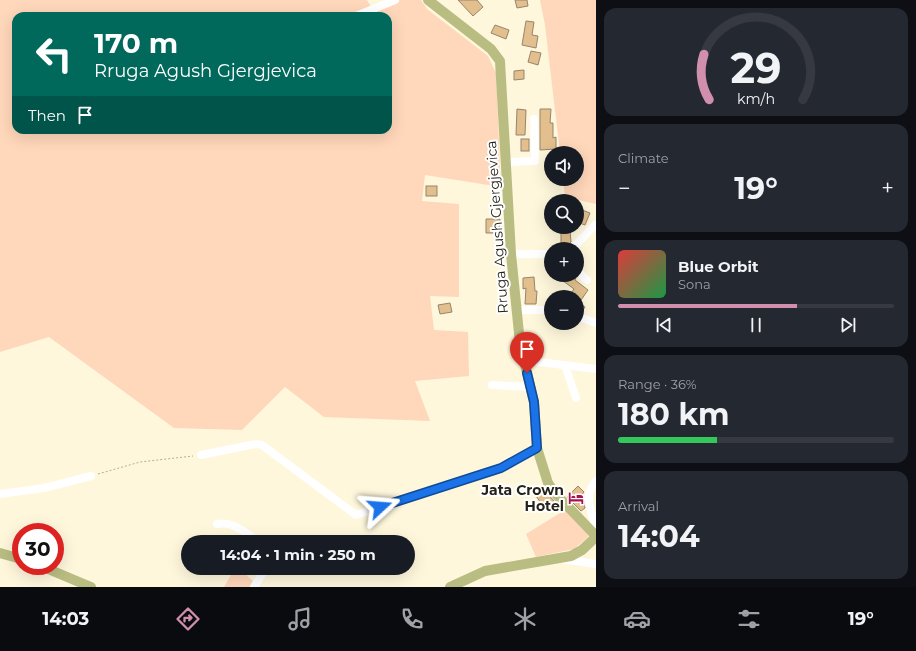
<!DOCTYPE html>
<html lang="en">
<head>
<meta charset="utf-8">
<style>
  body { margin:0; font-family:Montserrat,sans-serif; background:#242831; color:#f1f3f6; height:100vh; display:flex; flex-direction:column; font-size:15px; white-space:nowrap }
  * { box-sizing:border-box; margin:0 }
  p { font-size:13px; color:#9ea1a6 }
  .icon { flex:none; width:22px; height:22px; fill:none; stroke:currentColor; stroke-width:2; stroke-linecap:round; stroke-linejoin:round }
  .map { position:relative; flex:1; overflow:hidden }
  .panel { display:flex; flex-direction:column; gap:8px; padding:8px; background:#0d0f14; width:320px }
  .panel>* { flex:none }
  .top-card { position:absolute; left:12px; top:12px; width:380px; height:122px; border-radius:12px; box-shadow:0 4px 16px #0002; background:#00695c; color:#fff; overflow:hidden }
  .fabs { position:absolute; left:544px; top:146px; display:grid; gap:8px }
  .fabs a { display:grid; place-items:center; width:40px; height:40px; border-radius:50%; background:#171b24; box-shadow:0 4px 16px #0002; font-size:20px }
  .speed { position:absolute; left:12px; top:523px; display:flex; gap:8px; font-size:20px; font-weight:700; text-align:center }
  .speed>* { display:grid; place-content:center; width:52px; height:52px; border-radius:50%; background:#171b24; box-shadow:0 4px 16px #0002; line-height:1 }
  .speed .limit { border:6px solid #d22; background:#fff; color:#111 }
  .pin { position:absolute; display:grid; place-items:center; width:34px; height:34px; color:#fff; margin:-41px -17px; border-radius:50% 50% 50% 0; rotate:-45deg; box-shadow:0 0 4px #0007 }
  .pin .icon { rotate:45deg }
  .me { position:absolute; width:44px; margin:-22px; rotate:71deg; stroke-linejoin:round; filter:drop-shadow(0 0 3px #0008) }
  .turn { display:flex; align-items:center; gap:14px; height:84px; padding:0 16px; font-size:18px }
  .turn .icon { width:52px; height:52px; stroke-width:2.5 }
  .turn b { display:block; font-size:28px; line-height:34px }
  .then { display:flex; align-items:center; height:38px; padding:0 16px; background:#0003; gap:8px; font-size:15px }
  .big { font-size:30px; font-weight:700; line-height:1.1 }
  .panel .tile { flex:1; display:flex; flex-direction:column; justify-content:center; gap:6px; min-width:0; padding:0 14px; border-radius:12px; background:#242831 }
  .panel .dial { align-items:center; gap:0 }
  .dial svg { height:104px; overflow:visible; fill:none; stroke:#363941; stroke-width:7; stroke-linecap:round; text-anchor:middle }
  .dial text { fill:#f1f3f6; stroke:none }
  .song { display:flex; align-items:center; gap:12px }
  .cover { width:48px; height:48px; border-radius:6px; background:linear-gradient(135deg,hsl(0 70% 55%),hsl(140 70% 35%)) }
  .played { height:4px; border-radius:2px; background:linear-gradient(90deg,#d08fac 65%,#363941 65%) }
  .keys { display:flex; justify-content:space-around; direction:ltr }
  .heat { display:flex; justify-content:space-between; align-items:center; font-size:22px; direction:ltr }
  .charge { height:6px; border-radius:3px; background:linear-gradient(90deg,#34c759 36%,#363941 0) }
  .trip { position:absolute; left:181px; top:535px; width:234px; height:40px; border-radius:20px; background:#171b24; box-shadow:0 4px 16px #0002; font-weight:700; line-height:40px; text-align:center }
  .tabs { display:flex; height:64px; justify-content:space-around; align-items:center; background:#090b0e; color:#9ea1a6 }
  .tabs .icon { width:28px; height:28px }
  .tabs .selected { color:#d08fac }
  .tabs b { font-size:18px; color:#f1f3f6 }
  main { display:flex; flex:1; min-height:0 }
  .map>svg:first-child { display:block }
  .green { fill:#ffd7ba; fill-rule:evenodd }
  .building { fill:#e2bf8c; stroke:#958570 }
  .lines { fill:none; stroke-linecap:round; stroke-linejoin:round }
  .path { stroke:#b3ae99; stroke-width:1; stroke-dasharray:2 2; stroke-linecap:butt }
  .minor { stroke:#fff; stroke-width:8 }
  .major { stroke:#b9bd82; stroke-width:10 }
  .route-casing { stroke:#114b97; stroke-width:10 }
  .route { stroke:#1a73e8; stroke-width:7 }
  .labels { text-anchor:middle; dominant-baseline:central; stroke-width:4; stroke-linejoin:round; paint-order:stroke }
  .street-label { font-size:14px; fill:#252319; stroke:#fff }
  .poi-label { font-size:14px; font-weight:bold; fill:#252319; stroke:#fff; text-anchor:end }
</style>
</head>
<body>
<main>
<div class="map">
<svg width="596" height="587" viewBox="0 0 596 587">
  <rect width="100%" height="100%" fill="#fef7dc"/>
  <g class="green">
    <path d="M 0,0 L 367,0 L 371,7 L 387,0 L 421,0 L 427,9 L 488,56 L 496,73 L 501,187 L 425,175 L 422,201 L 459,204 L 459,297 L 430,296 L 434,330 L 468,332 L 469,376 L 415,381 L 430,421 L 324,417 L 285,387 L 242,430 L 174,428 L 49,337 L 0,352 ZM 16,16 L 388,16 L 388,130 L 16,130 Z"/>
    <path d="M 540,0 L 596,0 L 596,204 L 565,197 L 563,179 L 577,179 L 577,153 L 560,153 L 545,25 Z"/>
    <path d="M 565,510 L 588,535 L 588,537 L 574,549 L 536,557 L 526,534 Z"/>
    <path d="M 235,568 L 239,568 L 254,582 L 252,587 L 224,587 Z"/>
  </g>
  <g class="building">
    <path d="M 458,0 L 477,0 L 483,7 L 473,16 Z"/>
    <path d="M 515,0 L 527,0 L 528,6 L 517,8 Z"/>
    <path d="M 526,21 L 534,22 L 532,35 L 538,36 L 536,48 L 522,45 Z"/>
    <path d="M 495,25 L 509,30 L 506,39 L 491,33 Z"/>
    <path d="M 531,51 L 541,53 L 538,65 L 528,62 Z"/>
    <path d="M 524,70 L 524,79 L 514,80 L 514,71 Z"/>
    <path d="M 517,109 L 526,110 L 525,135 L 516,135 Z"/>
    <path d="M 540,109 L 551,109 L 550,123 L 553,123 L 553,138 L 556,137 L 556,149 L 540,150 Z"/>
    <rect x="521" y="139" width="8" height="12"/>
    <rect x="426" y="186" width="11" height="10"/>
    <path d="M 577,208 L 590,213 L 585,225 L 577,222 Z"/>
    <path d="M 486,219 L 500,219 L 499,233 L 486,233 Z"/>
    <path d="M 561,230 L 570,230 L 571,242 L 568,245 L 561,245 Z"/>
    <path d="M 555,275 L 573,275 L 576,278 L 575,280 L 588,290 L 579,303 L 585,307 L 582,312 L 577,311 L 577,297 L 568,297 L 574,289 Z"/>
    <path d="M 534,277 L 535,291 L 537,291 L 536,304 L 525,304 L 526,288 L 523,289 L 523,278 Z"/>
    <path d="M 450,303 L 452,312 L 440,314 L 438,305 Z"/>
    <path d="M 578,486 L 584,492 L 581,496 L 583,498 L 585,508 L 581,511 L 567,497 Z"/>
    <path d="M 545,491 L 555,502 L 545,509 L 536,496 Z"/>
  </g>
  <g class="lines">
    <path class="path" d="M 98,474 L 140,462 L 193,456"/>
    <g class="minor">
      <path d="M 356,16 L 395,0"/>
      <path d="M 507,162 L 535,161 L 534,119"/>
      <path d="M 572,249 L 595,225"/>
      <path d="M 511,254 L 551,254"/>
      <path d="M 577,271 L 587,280"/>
      <path d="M 518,310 L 551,310"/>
      <path d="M 577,316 L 596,323"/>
      <path d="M 523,360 L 596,369"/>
      <path d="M 565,365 L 576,398"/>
      <path d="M 492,385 L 530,387"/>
      <path d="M 201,455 L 256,444 L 262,445 L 356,515 L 501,468 L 537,448"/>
      <path d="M 596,481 C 581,497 594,513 596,532"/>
      <path d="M 0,494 L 44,488 L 91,476"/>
      <path d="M 217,524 C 232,521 247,533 258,542"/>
      <path d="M 563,559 L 596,564"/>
      <path d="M 254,587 L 266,568"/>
    </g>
    <g class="major">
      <path d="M 428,0 L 491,49 L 500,61 L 511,254 L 520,343 L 534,402 L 537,448 L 548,483 L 554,492 L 596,536"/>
      <path d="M 0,553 L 21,559"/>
      <path d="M 41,566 L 91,587"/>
      <path d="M 450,587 L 485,571 L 571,556 L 582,550 L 596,537"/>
    </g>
  </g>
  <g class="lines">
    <g class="route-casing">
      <path id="route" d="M 380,507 L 501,468 L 537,448 L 534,402 L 527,373"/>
    </g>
    <use href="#route" class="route"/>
  </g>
  <defs>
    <g id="hotel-bare" transform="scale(1.2)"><path d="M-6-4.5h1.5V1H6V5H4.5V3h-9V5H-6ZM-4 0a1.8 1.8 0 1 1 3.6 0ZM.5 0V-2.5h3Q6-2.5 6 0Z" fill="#a71551" stroke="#fff" stroke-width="2.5" paint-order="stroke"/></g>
  </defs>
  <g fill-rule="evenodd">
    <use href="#hotel-bare" x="576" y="498"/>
  </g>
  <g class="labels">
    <g class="street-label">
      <text transform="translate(497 227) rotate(-94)">Rruga Agush Gjergjevica</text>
    </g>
    <g class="poi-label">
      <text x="564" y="490">Jata Crown<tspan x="564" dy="16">Hotel</tspan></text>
    </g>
  </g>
</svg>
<div class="fabs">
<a><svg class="icon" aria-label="sound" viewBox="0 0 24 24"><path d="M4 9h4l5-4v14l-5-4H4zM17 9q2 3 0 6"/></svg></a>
<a><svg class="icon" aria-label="search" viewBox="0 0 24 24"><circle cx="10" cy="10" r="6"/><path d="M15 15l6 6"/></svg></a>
<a>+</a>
<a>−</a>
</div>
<div class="speed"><div class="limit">30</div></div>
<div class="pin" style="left:527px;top:373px;background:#d93025"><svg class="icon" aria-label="arrive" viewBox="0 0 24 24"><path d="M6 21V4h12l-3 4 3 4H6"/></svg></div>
<svg class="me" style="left:380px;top:507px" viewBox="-20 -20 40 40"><path d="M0-17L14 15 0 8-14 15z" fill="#1a73e8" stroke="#fff" stroke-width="4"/></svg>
<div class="trip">14:04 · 1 min · 250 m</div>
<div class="top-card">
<div class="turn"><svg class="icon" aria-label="left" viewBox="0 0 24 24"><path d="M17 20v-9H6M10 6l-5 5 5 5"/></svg><div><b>170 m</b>Rruga Agush Gjergjevica</div></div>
<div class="then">Then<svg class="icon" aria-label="arrive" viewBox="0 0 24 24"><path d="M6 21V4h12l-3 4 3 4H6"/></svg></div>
</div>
</div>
<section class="panel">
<div class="tile dial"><svg viewBox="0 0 100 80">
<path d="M14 69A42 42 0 1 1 86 69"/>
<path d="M14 69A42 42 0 0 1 10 34" stroke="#d08fac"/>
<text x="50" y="56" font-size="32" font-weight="700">29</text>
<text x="50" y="72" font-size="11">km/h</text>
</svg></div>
<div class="tile"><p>Climate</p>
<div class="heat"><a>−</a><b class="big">19°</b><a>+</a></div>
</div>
<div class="tile">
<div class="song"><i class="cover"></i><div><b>Blue Orbit</b><p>Sona</p></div></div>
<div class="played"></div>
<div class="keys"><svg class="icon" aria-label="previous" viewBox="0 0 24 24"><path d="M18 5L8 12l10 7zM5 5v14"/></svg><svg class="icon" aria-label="pause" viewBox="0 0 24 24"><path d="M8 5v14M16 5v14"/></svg><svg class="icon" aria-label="next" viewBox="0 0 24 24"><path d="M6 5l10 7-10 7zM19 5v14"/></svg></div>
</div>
<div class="tile"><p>Range · 36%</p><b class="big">180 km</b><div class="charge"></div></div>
<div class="tile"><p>Arrival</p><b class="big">14:04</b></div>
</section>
</main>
<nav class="tabs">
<b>14:03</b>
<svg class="icon selected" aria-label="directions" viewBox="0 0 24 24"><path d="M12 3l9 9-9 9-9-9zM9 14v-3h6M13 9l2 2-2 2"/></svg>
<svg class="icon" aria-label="music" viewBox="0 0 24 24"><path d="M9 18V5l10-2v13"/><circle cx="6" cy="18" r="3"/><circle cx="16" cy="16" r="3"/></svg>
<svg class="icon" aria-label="phone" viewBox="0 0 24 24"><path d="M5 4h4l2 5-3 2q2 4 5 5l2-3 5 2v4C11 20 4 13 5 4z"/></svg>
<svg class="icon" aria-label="climate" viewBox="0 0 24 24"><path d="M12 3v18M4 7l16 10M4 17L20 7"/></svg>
<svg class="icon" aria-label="car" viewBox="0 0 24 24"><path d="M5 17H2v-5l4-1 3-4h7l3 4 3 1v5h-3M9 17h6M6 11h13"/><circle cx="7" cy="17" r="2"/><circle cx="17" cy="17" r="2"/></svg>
<svg class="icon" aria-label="filters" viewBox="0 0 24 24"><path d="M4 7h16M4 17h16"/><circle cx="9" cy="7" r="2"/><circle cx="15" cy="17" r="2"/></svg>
<b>19°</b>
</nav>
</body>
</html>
